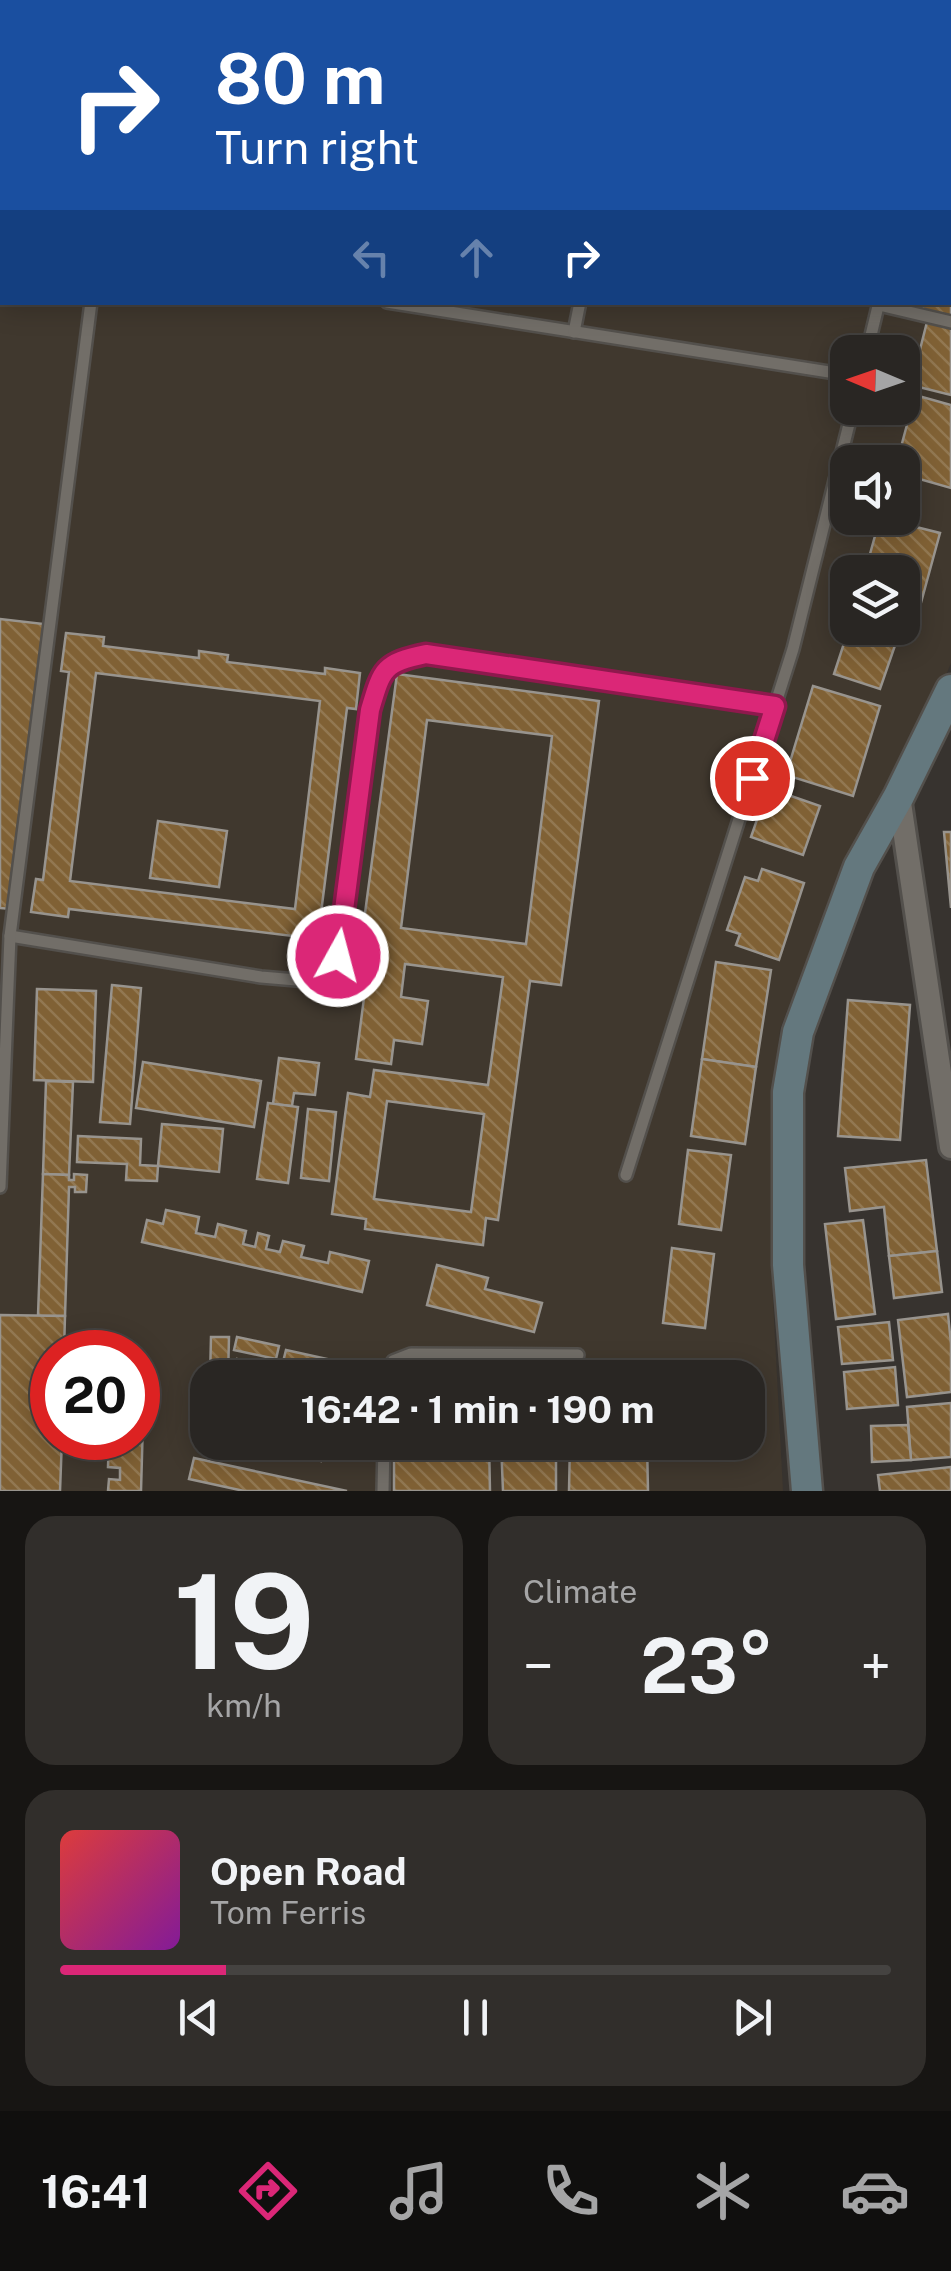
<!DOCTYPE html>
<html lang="en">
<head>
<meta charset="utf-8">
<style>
  body { margin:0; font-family:"Public Sans",sans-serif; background:#312e2b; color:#f1f3f6; height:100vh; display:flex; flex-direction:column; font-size:38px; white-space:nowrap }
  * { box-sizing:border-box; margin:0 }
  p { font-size:32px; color:#a5a5a6 }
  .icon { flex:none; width:55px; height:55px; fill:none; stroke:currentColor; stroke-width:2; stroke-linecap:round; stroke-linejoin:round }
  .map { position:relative; height:1491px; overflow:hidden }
  .sheet { display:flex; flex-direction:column; gap:25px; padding:25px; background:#171513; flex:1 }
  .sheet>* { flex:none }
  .top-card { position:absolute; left:0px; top:0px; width:952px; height:305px; box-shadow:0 5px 25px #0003,0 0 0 2px #454341; background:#1a4fa0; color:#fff; overflow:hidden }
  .needle { width:65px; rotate:272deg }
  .fabs { position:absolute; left:830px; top:335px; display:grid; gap:20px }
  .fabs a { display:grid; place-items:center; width:90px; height:90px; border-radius:20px; background:#292623; box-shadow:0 5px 25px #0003,0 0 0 2px #454341; font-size:50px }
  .speed { position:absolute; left:30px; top:1330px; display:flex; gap:20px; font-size:50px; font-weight:700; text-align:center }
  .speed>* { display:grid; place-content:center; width:130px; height:130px; border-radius:50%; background:#292623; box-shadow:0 5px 25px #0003,0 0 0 2px #454341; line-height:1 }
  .speed .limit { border:15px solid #d22; background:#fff; color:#111 }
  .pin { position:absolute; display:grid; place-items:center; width:85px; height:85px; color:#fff; margin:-42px; border:5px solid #fff; border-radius:50%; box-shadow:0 2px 10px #0007 }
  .me { position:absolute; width:110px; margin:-55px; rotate:7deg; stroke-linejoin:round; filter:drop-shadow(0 0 8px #0008) }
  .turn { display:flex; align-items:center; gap:35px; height:210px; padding:0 50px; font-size:45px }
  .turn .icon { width:130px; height:130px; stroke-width:2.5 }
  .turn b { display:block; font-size:70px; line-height:85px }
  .lanes { display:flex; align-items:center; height:95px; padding:0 50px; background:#0003; justify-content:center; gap:50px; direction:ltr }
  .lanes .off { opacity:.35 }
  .big { font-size:75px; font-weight:700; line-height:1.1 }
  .sheet .card { flex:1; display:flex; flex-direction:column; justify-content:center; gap:15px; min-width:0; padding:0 35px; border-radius:30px; background:#312e2b }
  .sheet .dial { align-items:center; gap:0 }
  .dial b { font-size:130px; line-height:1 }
  .song { display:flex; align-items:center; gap:30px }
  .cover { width:120px; height:120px; border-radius:15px; background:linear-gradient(135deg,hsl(0 70% 55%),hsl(290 70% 35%)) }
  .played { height:10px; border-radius:5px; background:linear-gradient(90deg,#db2777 20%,#454341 20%) }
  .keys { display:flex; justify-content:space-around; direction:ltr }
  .heat { display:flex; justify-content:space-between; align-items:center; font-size:55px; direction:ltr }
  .sheet .tiles { flex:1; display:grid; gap:25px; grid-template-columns:1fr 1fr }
  .card:last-child { grid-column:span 2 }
  .trip { position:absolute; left:190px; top:1360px; width:575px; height:100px; border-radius:30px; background:#292623; box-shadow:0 5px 25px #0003,0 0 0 2px #454341; font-weight:700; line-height:100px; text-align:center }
  .tabs { display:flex; height:160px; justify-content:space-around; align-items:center; background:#100f0e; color:#a5a5a6 }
  .tabs .icon { width:70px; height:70px }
  .tabs .on { color:#db2777 }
  .tabs b { font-size:45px; color:#f1f3f6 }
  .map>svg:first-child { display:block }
  .built { fill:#40382e; fill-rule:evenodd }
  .building { fill:url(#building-back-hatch); stroke:#98948e; stroke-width:2.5; fill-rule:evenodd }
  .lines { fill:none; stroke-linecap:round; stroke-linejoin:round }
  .lane-casing { stroke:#53504c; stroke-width:16 }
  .street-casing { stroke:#53504c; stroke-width:28 }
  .secondary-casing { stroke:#53504c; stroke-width:35 }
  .lane { stroke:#726e68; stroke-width:11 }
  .street { stroke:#726e68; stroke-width:22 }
  .secondary { stroke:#64787e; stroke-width:30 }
  .route-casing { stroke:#8e194d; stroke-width:25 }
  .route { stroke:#db2777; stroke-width:18 }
</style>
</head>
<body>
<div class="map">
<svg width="951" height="1491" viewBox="0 0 951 1491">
  <defs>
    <pattern id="building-back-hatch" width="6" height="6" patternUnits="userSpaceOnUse" patternTransform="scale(2.5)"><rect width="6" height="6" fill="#806135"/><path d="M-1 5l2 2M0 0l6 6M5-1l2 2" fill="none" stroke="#927852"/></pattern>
  </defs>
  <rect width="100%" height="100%" fill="#37332f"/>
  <path class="built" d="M 0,0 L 746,0 L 758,2 L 2,2 L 2,302 L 950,302 L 951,41 L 951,663 L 932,709 L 889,779 L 850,852 L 780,1029 L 774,1091 L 771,1262 L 783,1491 L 0,1491 ZM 848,352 L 902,352 L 902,408 L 848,408 ZM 848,462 L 902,462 L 902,518 L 848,518 ZM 848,572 L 902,572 L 902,628 L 848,628 ZM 52,1352 L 138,1352 L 138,1438 L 52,1438 ZM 208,1378 L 748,1378 L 748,1442 L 208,1442 Z"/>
  <g class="building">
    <path d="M 951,182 L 951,316 L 922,309 L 924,302 L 950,302 Z"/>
    <path d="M 927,322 L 951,328 L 951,395 L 911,385 Z"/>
    <path d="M 915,395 L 951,405 L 951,488 L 902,474 L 902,462 L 897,462 Z"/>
    <path d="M 880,518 L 940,533 L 919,610 L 902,605 L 902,572 L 865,572 Z"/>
    <path d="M 0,619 L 44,624 L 11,909 L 0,908 Z"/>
    <path d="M 849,628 L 901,628 L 880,689 L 834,674 Z"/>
    <path d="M 66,633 L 104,637 L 103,646 L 199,658 L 199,651 L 228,655 L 227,662 L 325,674 L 325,668 L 360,673 L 356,709 L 347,708 L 321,913 L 333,915 L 328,951 L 291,947 L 293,936 L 69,909 L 68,917 L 31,912 L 36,879 L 43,880 L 69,672 L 61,671 ZM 96,673 L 320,701 L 295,909 L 70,881 Z"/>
    <path d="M 397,674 L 599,701 L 561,985 L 530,981 L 498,1220 L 486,1218 L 483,1245 L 365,1229 L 366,1219 L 332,1214 L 348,1093 L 370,1097 L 374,1070 L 488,1085 L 503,977 L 405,964 L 401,997 L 428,1001 L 422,1044 L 394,1040 L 391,1064 L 356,1059 L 369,960 L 359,958 ZM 427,720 L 552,736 L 526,944 L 401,928 ZM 387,1101 L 484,1114 L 471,1212 L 374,1199 Z"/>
    <path d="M 813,686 L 880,706 L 853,796 L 786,775 Z"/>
    <path d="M 768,788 L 820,806 L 803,855 L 751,837 Z"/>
    <path d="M 158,821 L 227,831 L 219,887 L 150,878 Z"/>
    <path d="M 944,832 L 951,832 L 951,908 Z"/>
    <path d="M 762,869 L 804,883 L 779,960 L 736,945 L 740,934 L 727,930 L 745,877 L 758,881 Z"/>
    <path d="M 716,962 L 771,970 L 756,1067 L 702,1059 Z"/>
    <path d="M 112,985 L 141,988 L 130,1124 L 100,1122 Z"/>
    <path d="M 37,989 L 96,991 L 93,1082 L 34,1080 Z"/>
    <path d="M 848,1000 L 910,1005 L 900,1140 L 838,1136 Z"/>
    <path d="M 279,1058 L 319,1063 L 315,1095 L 294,1093 L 292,1106 L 273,1104 Z"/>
    <path d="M 702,1059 L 756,1067 L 745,1144 L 691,1136 Z"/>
    <path d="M 143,1062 L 261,1081 L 254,1127 L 136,1108 Z"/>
    <path d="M 46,1081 L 73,1082 L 69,1175 L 43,1174 Z"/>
    <path d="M 268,1103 L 298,1107 L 288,1183 L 257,1179 Z"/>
    <path d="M 308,1109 L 336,1112 L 329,1181 L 301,1178 Z"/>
    <path d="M 162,1124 L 223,1129 L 219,1172 L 158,1166 Z"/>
    <path d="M 78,1136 L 141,1139 L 140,1165 L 158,1166 L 157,1181 L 126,1180 L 127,1164 L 77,1162 Z"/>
    <path d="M 688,1150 L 731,1155 L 721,1230 L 679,1224 Z"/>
    <path d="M 926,1160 L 937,1251 L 889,1256 L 884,1207 L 850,1211 L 845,1168 Z"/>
    <path d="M 43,1174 L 69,1175 L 69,1180 L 74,1180 L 74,1174 L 87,1175 L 86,1192 L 75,1192 L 75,1187 L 69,1187 L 65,1316 L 38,1316 Z"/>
    <path d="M 166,1210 L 199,1217 L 196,1233 L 215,1237 L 218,1224 L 246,1231 L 243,1244 L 255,1247 L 258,1233 L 269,1236 L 266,1249 L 280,1252 L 283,1241 L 304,1246 L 301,1257 L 328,1263 L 330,1252 L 369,1261 L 362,1292 L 142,1242 L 147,1220 L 163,1224 Z"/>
    <path d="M 863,1220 L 875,1314 L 836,1319 L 825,1224 Z"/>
    <path d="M 672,1248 L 714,1254 L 705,1328 L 663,1323 Z"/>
    <path d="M 937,1251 L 942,1292 L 894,1298 L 889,1256 Z"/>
    <path d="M 437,1265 L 488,1278 L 485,1289 L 542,1303 L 534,1332 L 427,1305 Z"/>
    <path d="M 948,1314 L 951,1344 L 951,1392 L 907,1397 L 898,1320 Z"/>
    <path d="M 0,1315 L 65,1316 L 64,1352 L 52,1352 L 52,1438 L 62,1438 L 60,1491 L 0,1491 Z"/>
    <path d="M 889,1322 L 893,1360 L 842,1364 L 838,1327 Z"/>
    <path d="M 211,1337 L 229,1337 L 228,1378 L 210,1378 Z"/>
    <path d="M 237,1337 L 279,1346 L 276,1359 L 234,1350 Z"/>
    <path d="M 286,1350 L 327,1359 L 325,1372 L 283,1362 Z"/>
    <path d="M 237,1359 L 278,1368 L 276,1378 L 260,1378 L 234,1371 Z"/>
    <path d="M 895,1367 L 898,1405 L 847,1409 L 844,1372 Z"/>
    <path d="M 138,1386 L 144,1386 L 141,1491 L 108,1491 L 109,1479 L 120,1480 L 120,1468 L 108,1467 L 109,1439 L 138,1438 Z"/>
    <path d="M 951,1403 L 951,1457 L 911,1460 L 907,1407 Z"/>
    <path d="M 908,1425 L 911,1460 L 872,1462 L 871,1426 Z"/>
    <path d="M 282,1442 L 296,1442 L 324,1449 L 321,1461 L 280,1452 Z"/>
    <path d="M 394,1442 L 489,1442 L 490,1491 L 394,1491 Z"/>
    <path d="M 501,1442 L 556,1442 L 556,1491 L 503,1491 Z"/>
    <path d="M 570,1442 L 647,1442 L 648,1491 L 569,1491 Z"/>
    <path d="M 194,1458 L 347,1491 L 244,1491 L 189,1479 Z"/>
    <path d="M 951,1467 L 951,1491 L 880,1491 L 878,1475 Z"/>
  </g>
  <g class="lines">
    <g class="lane-casing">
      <g id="lane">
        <path d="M 505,0 L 519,2"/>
        <path d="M 129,2 L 129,0"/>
        <path d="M 387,302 L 848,375"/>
        <path d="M 879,305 L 951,322"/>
        <path d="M 574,332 L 580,302"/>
        <path d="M 867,352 L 879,302"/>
        <path d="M 10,936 L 261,977 L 308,981 L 326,977 L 337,955 L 370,709 C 382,669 383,663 426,654 L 775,706"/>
        <path d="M 626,1175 L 793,649 L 853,408"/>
        <path d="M 0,1187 L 10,936 L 91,302"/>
        <path d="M 384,1378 L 393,1361 L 411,1354 L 578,1355"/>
        <path d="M 383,1491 L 384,1442"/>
      </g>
    </g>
    <g class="street-casing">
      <path id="street" d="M 899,796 L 951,1147"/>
    </g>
    <g class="secondary-casing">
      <g id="secondary">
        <path d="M 792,0 L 804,2"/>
        <path d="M 950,32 L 951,33"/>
        <path d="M 807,1491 L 788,1265 L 788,1092 L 798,1032 L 859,867 L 899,796 L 951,690"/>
      </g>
    </g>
    <use href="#lane" class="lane"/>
    <use href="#street" class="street"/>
    <use href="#secondary" class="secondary"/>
  </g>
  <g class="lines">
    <g class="route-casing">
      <path id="route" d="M 338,956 L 370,710 C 382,669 383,663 426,654 L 775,706 L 752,778"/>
    </g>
    <use href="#route" class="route"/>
  </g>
</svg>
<div class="fabs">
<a><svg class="needle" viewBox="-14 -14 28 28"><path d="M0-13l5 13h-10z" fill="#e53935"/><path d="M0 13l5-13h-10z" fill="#a5a5a6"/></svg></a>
<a><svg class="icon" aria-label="sound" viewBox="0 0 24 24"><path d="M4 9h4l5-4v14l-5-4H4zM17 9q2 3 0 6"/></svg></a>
<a><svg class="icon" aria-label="layers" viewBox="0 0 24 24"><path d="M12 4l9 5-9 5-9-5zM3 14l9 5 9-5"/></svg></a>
</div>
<div class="speed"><div class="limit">20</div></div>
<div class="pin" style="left:752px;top:778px;background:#d93025"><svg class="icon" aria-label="arrive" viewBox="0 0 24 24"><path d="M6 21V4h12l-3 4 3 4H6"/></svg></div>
<svg class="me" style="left:338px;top:956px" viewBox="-20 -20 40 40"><circle r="17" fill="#db2777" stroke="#fff" stroke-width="3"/><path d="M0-11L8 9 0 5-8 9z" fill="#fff"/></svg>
<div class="trip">16:42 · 1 min · 190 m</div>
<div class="top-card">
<div class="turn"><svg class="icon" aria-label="right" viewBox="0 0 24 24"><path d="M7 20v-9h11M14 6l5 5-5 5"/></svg><div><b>80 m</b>Turn right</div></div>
<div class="lanes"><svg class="icon off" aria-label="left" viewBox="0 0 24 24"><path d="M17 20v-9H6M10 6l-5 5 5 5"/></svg><svg class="icon off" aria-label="ahead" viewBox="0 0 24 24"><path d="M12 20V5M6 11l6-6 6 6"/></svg><svg class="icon" aria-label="right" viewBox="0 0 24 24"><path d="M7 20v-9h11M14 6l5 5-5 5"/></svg></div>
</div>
</div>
<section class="sheet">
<div class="tiles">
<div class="card dial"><b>19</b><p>km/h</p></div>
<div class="card"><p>Climate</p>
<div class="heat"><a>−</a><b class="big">23°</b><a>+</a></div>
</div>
<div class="card">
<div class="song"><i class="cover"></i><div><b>Open Road</b><p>Tom Ferris</p></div></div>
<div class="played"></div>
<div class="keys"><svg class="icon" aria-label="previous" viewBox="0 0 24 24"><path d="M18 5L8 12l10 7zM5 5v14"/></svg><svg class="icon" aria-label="pause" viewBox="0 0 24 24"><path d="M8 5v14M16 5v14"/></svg><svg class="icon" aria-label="next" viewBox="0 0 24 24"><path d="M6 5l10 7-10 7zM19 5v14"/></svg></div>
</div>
</div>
</section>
<nav class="tabs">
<b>16:41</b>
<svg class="icon on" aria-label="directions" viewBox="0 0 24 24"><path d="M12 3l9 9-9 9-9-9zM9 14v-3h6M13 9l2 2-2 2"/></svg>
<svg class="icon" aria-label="music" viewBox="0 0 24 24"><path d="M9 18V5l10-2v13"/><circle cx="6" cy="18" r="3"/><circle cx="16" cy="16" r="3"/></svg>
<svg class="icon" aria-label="phone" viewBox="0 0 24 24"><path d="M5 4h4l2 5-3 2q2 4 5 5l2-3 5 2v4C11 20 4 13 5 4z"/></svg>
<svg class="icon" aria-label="climate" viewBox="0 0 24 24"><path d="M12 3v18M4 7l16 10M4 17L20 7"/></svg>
<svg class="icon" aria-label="car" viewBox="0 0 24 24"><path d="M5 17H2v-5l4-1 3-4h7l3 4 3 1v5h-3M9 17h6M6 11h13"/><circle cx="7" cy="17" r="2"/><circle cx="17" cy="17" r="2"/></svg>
</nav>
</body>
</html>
